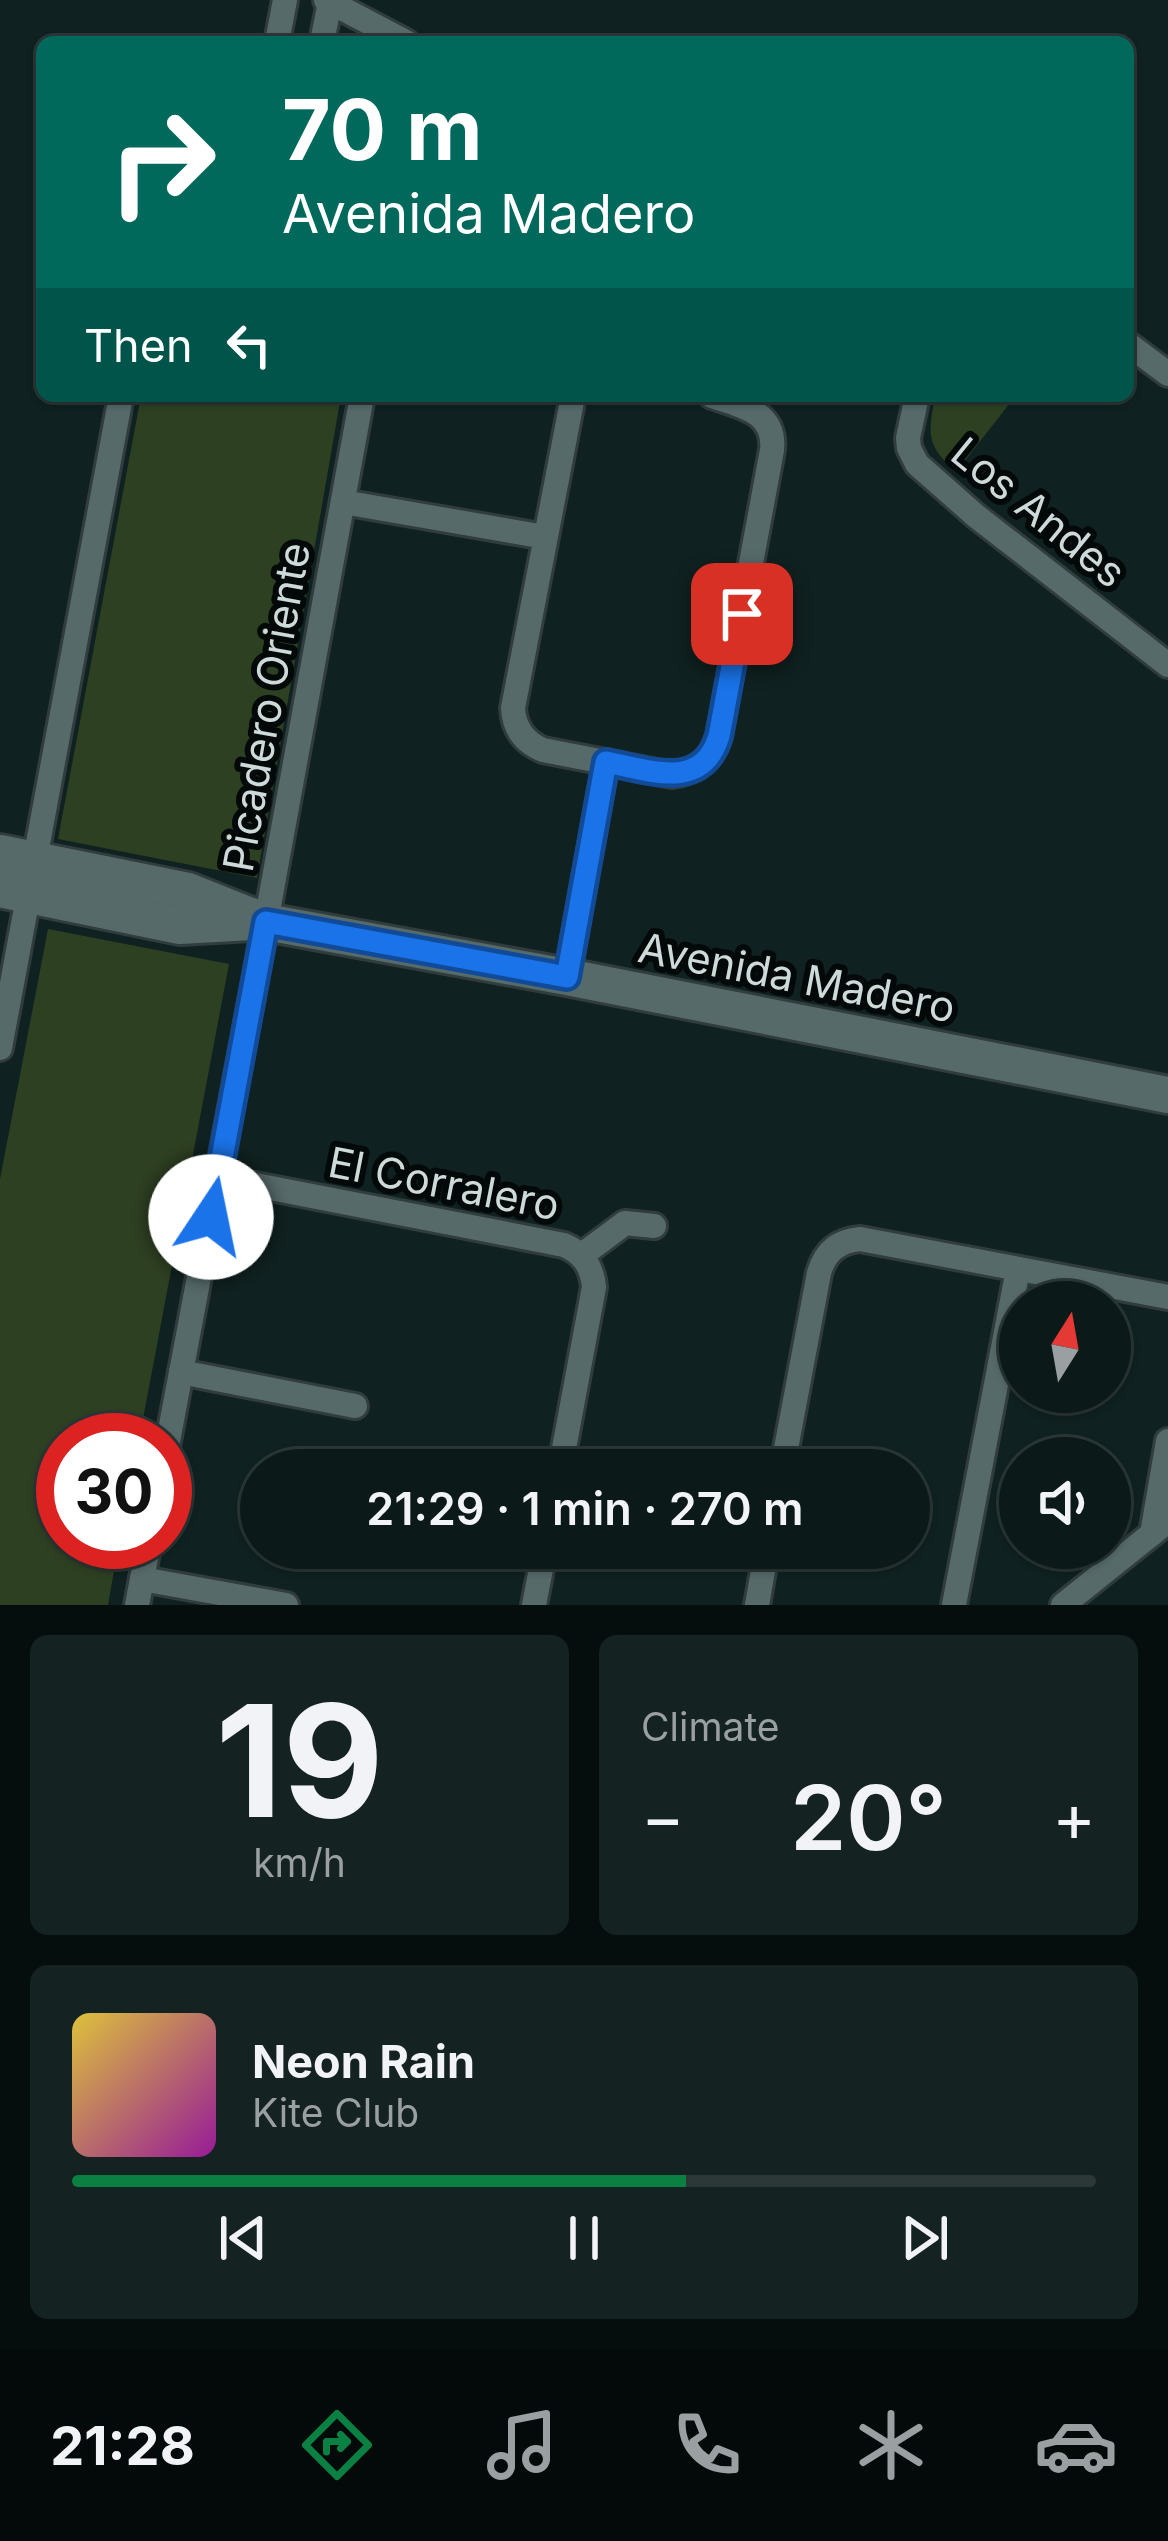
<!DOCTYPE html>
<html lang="en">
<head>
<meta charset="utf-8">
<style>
  body { margin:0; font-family:Inter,sans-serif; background:#142221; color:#f1f3f6; height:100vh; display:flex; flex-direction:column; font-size:45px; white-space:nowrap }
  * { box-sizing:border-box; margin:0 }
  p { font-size:39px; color:#9aa0a2 }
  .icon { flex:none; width:66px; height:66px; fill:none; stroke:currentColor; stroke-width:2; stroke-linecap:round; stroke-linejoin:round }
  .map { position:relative; height:1605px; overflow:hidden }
  .sheet { display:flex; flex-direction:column; gap:30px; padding:30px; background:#060e0d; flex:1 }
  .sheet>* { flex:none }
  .hud { position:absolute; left:36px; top:36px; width:1098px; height:366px; border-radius:18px; box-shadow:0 3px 9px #0004,0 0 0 3px #2b3837; background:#00695c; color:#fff; overflow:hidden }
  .needle { width:78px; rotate:11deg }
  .fabs { position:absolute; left:999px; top:1281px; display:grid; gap:24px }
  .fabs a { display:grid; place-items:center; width:132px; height:132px; border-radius:50%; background:#0b1918; box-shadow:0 3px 9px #0004,0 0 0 3px #2b3837; font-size:60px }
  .speed { position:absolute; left:36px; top:1413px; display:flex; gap:24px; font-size:60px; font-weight:700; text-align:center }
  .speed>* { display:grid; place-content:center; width:156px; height:156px; border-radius:50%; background:#0b1918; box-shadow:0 3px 9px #0004,0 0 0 3px #2b3837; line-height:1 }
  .speed .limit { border:18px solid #d22; background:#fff; color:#111 }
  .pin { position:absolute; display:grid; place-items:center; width:102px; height:102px; color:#fff; margin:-51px; border-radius:24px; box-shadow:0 6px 18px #0006 }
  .me { position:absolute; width:132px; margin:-66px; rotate:11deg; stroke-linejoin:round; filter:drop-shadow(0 0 9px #0008) }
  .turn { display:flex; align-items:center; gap:42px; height:252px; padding:0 48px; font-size:54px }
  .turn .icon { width:156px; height:156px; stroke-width:2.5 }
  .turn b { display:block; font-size:84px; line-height:102px }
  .then { display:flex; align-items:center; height:114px; padding:0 48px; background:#0003; gap:24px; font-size:45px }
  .big { font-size:90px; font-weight:600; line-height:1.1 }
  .sheet .widget { flex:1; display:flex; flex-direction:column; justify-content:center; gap:18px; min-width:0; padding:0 42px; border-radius:18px; background:#142221 }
  .sheet .dial { align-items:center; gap:0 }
  .dial b { font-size:156px; line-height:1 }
  .song { display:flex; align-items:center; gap:36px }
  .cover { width:144px; height:144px; border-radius:18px; background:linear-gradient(135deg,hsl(50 70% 55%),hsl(300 70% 35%)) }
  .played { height:12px; border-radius:6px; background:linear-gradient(90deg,#0b8043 60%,#2b3837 60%) }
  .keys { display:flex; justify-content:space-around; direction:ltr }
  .heat { display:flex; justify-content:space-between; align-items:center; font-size:66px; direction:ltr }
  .sheet .tiles { flex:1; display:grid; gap:30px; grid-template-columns:1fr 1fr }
  .widget:last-child { grid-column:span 2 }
  .trip { position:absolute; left:240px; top:1449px; width:690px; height:120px; border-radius:60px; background:#0b1918; box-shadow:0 3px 9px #0004,0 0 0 3px #2b3837; font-weight:600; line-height:120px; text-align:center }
  .dock { display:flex; height:192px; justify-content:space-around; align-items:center; background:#040a0a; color:#9aa0a2 }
  .dock .icon { width:84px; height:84px }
  .dock .selected { color:#0b8043 }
  .dock b { font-size:54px; color:#f1f3f6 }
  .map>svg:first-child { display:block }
  .green { fill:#2e4022 }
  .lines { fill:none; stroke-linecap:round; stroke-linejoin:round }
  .street-casing { stroke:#313c3c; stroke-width:30 }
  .secondary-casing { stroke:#313c3c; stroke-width:42 }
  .street { stroke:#566a69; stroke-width:24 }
  .secondary { stroke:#566a69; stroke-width:36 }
  .route-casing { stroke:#114b97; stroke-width:30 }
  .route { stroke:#1a73e8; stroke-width:21 }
  .labels { text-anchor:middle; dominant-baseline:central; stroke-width:12; stroke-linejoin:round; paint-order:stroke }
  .street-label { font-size:42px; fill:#ced9d9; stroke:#030909 }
</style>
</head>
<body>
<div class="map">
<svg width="1168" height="1605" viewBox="0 0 1168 1605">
  <rect width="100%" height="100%" fill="#0f2120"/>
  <g class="green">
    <path d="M 141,396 L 341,396 L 257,878 L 58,839 Z"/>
    <path d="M 935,396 L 1002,396 L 1010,403 L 956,472 C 926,445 928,435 935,396 Z"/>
    <path d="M 48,929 L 229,964 L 139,1440 L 63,1440 L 63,1542 L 119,1542 L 108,1605 L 0,1605 L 0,1179 Z"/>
  </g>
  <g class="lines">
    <g class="street-casing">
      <g id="street">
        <path d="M 326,0 L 406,42"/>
        <path d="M 277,42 L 285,0"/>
        <path d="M 322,42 L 330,2"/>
        <path d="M 1128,344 L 1168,374"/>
        <path d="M 573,396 L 513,708 C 514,728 524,742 543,750 L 672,775 C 697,771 712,760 719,736 L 772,450 C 776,412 742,406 712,396"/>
        <path d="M 917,396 L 908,438 L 909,448 L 917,464 L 976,516 L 1168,665"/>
        <path d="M 343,502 L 545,537"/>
        <path d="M 567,977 L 606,762"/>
        <path d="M 0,1048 L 121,396"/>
        <path d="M 219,1178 L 564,1245 C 583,1253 592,1266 594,1287 L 560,1470"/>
        <path d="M 582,1255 L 625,1223 L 654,1226"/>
        <path d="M 181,1372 L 355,1406"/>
        <path d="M 165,1457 L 266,922 L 362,396"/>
        <path d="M 782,1470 L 819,1273 C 825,1252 838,1241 860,1239 L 1168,1297"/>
        <path d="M 1152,1534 L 1168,1441"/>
        <path d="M 142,1579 L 286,1605"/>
        <path d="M 137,1605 L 149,1542"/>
        <path d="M 534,1605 L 545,1548"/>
        <path d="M 757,1605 L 767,1548"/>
        <path d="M 954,1605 L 1018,1269"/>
        <path d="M 1063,1605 L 1168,1521"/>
      </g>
    </g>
    <g class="secondary-casing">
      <g id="secondary">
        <path d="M 0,853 L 188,891 L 266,922 L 567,977 L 1168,1095"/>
        <path d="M 0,889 L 180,926 L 251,922"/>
      </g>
    </g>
    <use href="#street" class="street"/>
    <use href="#secondary" class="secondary"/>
  </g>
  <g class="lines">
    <g class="route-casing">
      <path id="route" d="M 211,1217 L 266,922 L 567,977 L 606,762 C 649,770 702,792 719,736 L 742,614"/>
    </g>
    <use href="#route" class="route"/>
  </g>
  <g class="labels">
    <g class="street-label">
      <text transform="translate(1039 512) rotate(39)">Los Andes</text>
      <text transform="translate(266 707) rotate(-80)">Picadero Oriente</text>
      <text transform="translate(797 977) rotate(11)">Avenida Madero</text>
      <text transform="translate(444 1183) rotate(11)">El Corralero</text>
    </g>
  </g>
</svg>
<div class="fabs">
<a><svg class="needle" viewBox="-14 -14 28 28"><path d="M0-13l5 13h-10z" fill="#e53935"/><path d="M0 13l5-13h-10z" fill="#9aa0a2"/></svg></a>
<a><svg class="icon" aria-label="sound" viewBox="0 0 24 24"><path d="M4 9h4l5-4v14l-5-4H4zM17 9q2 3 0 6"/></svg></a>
</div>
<div class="speed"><div class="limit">30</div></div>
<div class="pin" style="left:742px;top:614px;background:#d93025"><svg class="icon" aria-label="arrive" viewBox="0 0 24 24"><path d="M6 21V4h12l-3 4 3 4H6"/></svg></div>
<svg class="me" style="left:211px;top:1217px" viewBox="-20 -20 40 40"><circle r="19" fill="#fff"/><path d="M0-13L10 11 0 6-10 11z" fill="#1a73e8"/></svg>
<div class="trip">21:29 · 1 min · 270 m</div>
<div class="hud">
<div class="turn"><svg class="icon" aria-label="right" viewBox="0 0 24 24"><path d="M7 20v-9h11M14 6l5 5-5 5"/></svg><div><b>70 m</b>Avenida Madero</div></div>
<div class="then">Then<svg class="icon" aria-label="left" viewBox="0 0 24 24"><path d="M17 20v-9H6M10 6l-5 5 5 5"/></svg></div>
</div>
</div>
<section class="sheet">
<div class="tiles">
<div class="widget dial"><b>19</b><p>km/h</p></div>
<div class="widget"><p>Climate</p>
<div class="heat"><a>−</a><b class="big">20°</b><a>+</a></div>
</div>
<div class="widget">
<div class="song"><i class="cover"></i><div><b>Neon Rain</b><p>Kite Club</p></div></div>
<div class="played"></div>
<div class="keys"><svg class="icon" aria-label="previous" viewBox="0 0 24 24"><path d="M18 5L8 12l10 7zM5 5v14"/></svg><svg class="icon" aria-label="pause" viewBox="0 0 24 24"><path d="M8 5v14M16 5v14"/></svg><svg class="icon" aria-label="next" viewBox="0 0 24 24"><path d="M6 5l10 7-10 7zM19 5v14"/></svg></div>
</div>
</div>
</section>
<nav class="dock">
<b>21:28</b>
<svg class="icon selected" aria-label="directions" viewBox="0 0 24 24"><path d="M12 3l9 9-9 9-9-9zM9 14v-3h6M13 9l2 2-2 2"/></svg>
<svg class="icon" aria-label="music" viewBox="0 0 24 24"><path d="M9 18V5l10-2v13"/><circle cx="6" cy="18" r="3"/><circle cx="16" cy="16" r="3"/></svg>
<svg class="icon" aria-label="phone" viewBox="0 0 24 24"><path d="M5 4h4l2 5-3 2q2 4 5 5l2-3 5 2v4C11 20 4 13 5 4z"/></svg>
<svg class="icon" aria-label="climate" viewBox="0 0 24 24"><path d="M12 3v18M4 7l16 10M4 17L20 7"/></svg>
<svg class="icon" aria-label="car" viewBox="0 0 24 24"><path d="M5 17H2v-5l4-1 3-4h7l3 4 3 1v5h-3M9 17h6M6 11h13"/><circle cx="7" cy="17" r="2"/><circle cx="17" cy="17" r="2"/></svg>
</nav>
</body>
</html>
